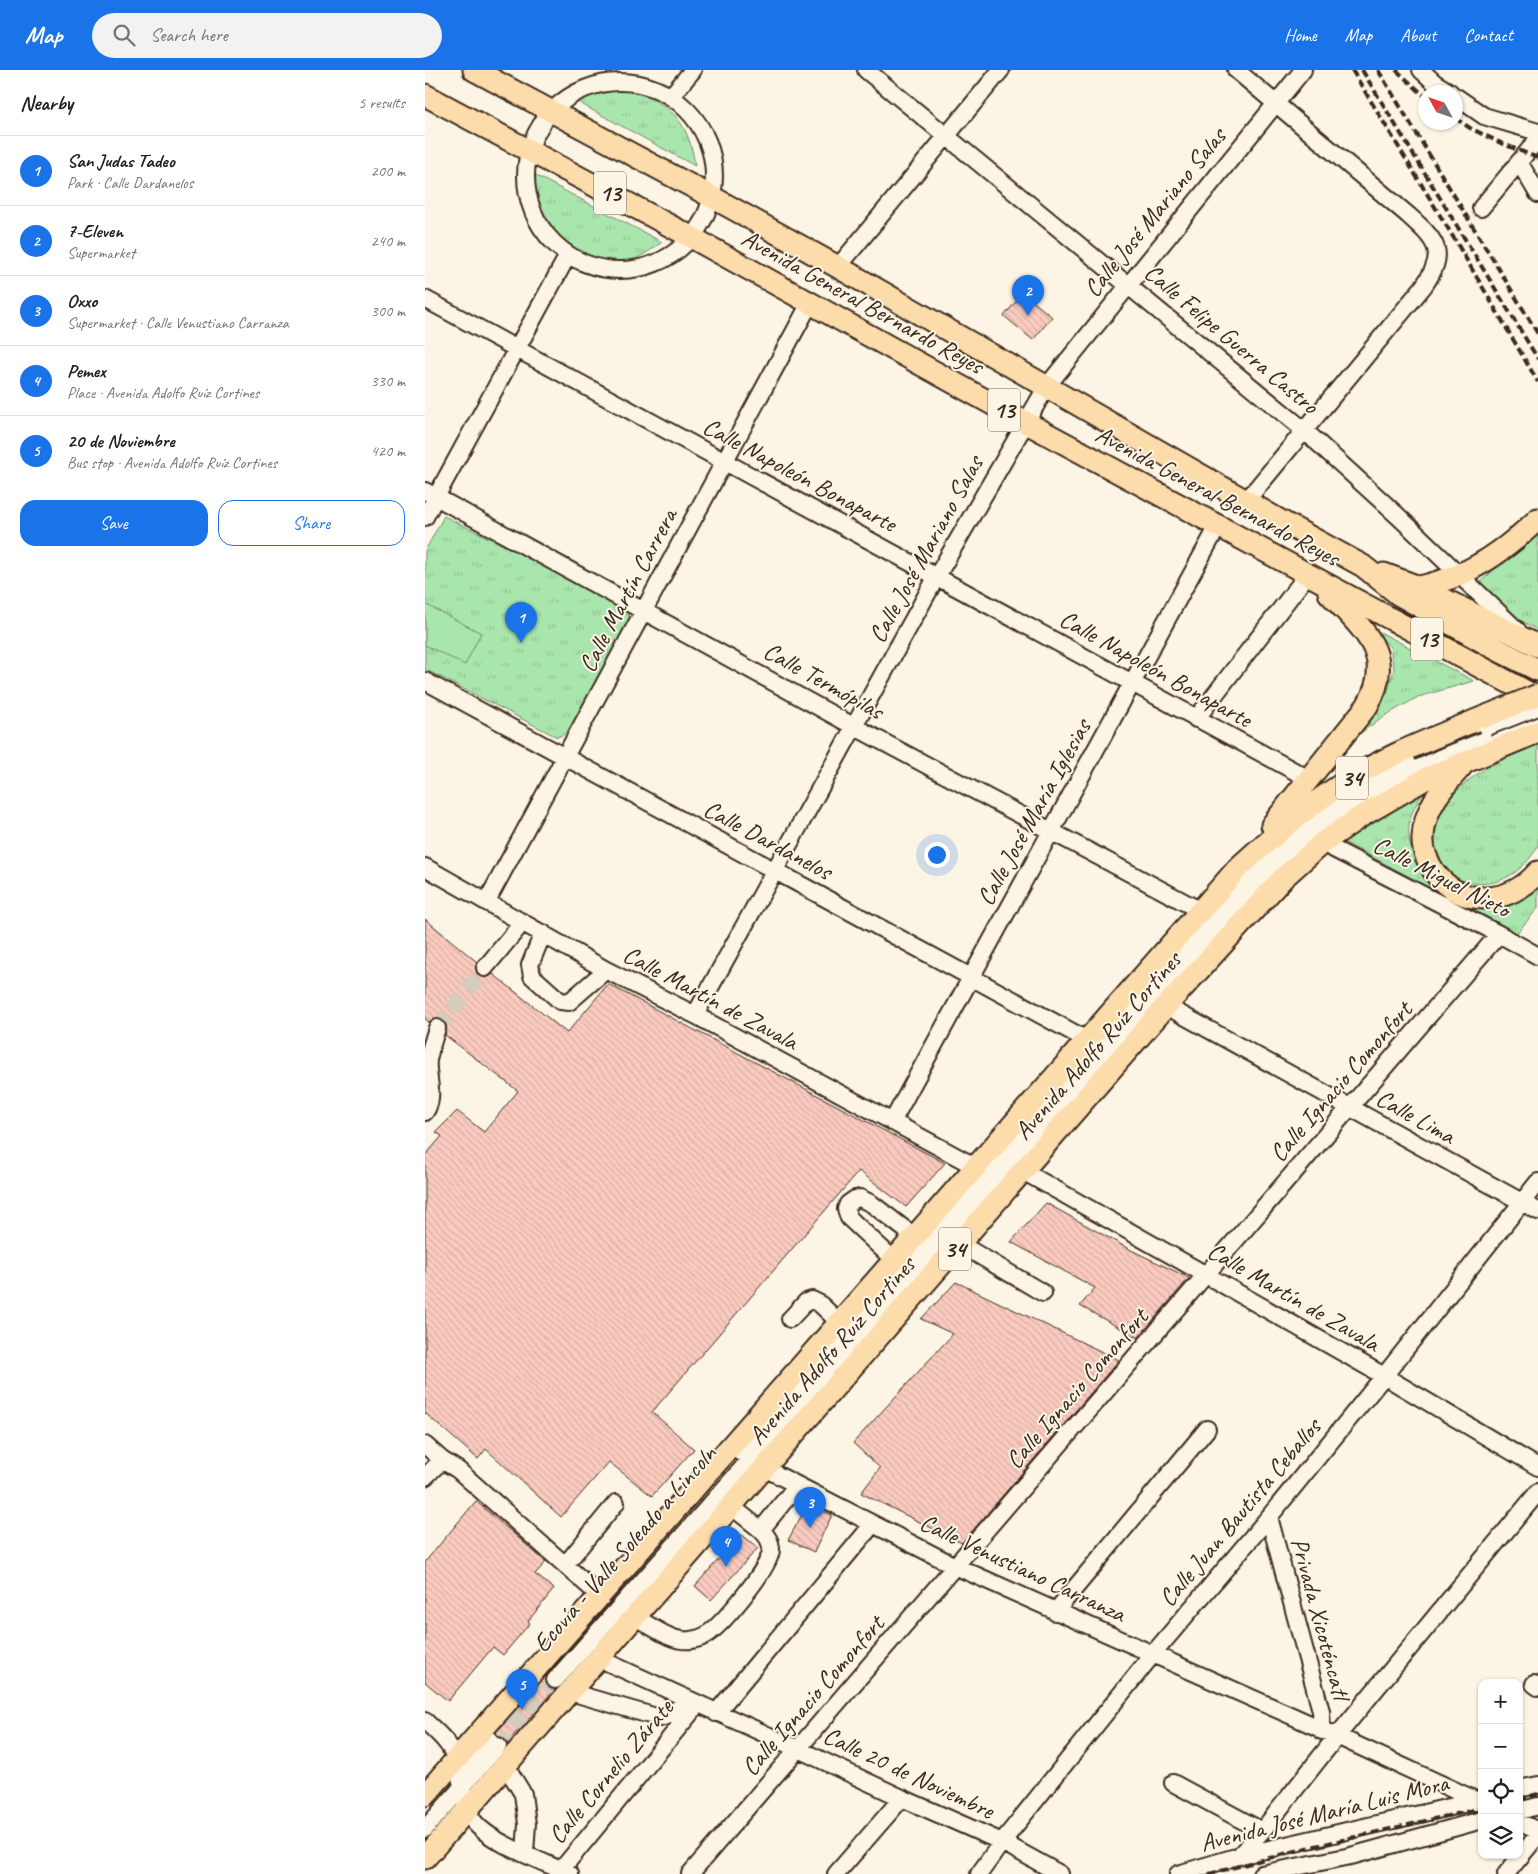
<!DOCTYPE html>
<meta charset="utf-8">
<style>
:root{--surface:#fff;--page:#f2f2f2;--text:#202124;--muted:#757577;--line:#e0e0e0;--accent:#1a73e8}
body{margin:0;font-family:Caveat,sans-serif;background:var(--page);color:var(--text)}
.controls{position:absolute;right:15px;bottom:15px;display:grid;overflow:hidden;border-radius:10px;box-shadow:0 1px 4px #0004}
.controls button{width:45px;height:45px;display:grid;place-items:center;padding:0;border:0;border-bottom:1px solid var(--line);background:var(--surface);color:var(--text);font:25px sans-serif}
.compass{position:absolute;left:993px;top:15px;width:45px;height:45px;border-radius:50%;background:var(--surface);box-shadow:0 1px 4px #0004;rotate:310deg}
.you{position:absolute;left:511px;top:784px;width:18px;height:18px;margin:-12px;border:4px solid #fff;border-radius:50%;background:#1a73e8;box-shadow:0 0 0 8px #1a73e833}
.badge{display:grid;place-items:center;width:32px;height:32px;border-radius:50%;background:var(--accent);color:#fff;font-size:16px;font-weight:700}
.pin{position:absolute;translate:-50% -41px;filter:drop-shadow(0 1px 2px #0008)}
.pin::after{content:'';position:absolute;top:26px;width:18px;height:15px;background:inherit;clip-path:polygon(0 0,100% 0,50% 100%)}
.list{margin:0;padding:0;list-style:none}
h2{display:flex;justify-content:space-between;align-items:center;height:65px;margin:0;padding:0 20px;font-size:21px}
h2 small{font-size:16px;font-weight:400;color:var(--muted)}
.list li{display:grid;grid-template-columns:32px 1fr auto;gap:15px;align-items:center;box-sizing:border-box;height:70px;padding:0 20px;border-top:1px solid var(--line)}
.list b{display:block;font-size:19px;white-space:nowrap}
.list p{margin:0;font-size:16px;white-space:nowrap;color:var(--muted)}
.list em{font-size:16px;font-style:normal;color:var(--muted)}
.actions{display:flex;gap:10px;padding:15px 20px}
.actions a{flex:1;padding:11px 0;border:1px solid var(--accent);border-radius:15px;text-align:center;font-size:18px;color:var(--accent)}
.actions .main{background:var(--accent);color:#fff}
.icon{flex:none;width:28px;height:28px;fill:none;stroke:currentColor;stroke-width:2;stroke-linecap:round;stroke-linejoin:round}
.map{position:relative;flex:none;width:1113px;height:1804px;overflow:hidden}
header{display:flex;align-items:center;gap:30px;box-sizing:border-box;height:70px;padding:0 25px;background:var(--accent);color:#fff}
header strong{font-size:24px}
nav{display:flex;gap:28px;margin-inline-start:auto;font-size:18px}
.search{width:350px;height:45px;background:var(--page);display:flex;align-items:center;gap:12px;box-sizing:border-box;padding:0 18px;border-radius:28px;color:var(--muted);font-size:19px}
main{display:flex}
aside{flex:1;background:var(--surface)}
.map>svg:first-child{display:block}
.grass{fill:url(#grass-tufts);stroke:#728866}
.garden{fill:#a9e6ad;stroke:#728866}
.building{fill:url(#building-back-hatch);stroke:#3b2a1e}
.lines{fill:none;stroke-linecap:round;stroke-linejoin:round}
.minor-tunnel{stroke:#d5ccbd;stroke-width:16;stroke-dasharray:16 8;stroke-linecap:butt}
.minor-casing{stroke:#3b2a1e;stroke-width:20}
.major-casing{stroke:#3b2a1e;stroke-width:25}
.minor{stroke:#fcf5e5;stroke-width:16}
.major{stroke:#fddcac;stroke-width:21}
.rail{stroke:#3b2a1e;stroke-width:4;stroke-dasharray:8 4;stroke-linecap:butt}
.minor-bridge-casing{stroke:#3b2a1e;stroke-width:20;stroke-linecap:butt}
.major-bridge-casing{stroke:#3b2a1e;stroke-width:25;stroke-linecap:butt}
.minor-bridge{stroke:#fcf5e5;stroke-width:16}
.major-bridge{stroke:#fddcac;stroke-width:21}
.labels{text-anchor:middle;stroke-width:4;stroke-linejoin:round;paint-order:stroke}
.shield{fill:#fcf5e5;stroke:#75675a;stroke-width:1}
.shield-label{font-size:24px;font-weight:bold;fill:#3b2a1e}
.street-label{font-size:25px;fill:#3b2a1e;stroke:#fcf5e5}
</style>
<header>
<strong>Map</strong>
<div class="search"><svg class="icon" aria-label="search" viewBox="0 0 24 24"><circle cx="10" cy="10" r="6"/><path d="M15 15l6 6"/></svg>Search here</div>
<nav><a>Home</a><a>Map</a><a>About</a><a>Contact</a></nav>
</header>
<main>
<aside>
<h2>Nearby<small>5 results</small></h2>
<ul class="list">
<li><span class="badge">1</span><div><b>San Judas Tadeo</b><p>Park · Calle Dardanelos</p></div><em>200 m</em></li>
<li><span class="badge">2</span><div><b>7-Eleven</b><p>Supermarket</p></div><em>240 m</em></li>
<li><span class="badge">3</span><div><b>Oxxo</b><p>Supermarket · Calle Venustiano Carranza</p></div><em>300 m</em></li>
<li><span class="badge">4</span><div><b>Pemex</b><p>Place · Avenida Adolfo Ruíz Cortines</p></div><em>330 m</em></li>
<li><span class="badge">5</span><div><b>20 de Noviembre</b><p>Bus stop · Avenida Adolfo Ruíz Cortines</p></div><em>420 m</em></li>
</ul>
<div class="actions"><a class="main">Save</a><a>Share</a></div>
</aside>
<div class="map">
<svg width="1113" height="1804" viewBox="0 0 1113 1804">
<defs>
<pattern id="grass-tufts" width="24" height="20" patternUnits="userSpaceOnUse" patternTransform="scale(1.25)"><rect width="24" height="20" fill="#a9e6ad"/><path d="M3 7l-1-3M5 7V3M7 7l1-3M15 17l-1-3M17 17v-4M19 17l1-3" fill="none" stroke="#92c594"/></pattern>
<pattern id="building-back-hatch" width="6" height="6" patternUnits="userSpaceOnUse" patternTransform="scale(1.25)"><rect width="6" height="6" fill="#facbbe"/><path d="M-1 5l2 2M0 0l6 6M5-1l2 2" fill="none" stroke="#d7aea3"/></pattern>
</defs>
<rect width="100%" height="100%" fill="#fcf5e5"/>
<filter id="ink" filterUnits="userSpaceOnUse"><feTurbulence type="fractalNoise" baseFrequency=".02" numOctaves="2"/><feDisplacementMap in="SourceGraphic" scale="10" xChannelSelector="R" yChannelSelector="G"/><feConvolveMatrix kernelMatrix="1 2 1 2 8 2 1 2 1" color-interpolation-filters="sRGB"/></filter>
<g filter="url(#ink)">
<path class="grass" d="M 176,16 C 229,23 263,38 270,96 L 147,29 L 164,19 Z
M 106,103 L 237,172 C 230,177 222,183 214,187 C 205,191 194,191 184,190 C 132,188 109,150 106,103 Z
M 19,446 L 198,534 L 205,548 L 145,662 L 132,667 L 0,599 L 0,481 Z
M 1113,460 L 1113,560 C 1090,549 1071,531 1053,514 Z
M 949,559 L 1049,611 L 993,627 L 956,648 L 925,671 L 962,624 L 969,599 L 965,577 Z
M 1113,674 L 1113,776 C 1099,801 1073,819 1044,812 C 1039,811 1033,810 1029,807 C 1015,796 1010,781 1005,764 C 1009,756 1012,744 1018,737 C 1042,705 1076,687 1113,674 Z
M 1000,719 C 996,727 990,735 987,743 C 976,771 994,797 1009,820 L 919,772 Z
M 1113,810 L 1113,838 L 1092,863 L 1023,828 Z"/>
<path class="garden" d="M 0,534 L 56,563 L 40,595 L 0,575 Z"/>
<path class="building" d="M 598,223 L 627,247 L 608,270 L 579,246 Z
M 0,849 L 52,892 L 51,901 L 54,906 L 63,907 L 68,904 L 142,963 L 183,914 L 520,1093 L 481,1137 L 434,1101 L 227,1342 L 269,1379 L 227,1426 L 184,1392 L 136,1447 L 61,1379 L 53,1389 L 0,1343 L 0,1086 L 17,1066 L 11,1062 L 32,1041 L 59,1062 L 93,1021 L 20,965 L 22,956 L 19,951 L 10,948 L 4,952 L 0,949 Z
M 621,1133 L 704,1179 L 764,1208 L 713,1268 L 655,1236 L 670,1218 L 586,1172 Z
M 531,1212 L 694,1290 L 537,1473 L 436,1423 L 455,1398 L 428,1373 L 528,1264 L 496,1249 Z
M 51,1431 L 121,1492 L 110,1504 L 129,1519 L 103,1551 L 105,1553 L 78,1585 L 68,1577 L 23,1631 L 0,1612 L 0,1492 Z
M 383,1434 L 407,1445 L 389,1482 L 363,1470 Z
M 316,1464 L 333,1478 L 286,1530 L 270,1516 Z
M 121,1606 L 121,1614 L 124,1618 L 129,1620 L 82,1673 L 71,1663 Z"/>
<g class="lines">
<path class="minor-tunnel" d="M 12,958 L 60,898
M 64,1669 L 93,1635
M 73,1676 L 130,1610"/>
<defs>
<path id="minor" d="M 441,0 L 880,361 L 974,447 L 1093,561
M 811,0 L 983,145 C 1012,171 1023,182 998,217 L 821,431
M 996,0 L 1010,13 L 1025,22
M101 106a94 94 0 1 1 188 0a94 94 0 1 1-188 0Z
M 246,26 L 268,0
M 1030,26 L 1059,46 L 1113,62
M 1094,92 L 1113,124
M 1056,138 L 1113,69
M 413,197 L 576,0
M 0,229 L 884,709
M 0,421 L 430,657 L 776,841
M 0,447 L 143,185
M 0,611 L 662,970
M 771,649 L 882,505
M 897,773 L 1074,864 L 1113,886
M 0,797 L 181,900 L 270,945 L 551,1097
M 62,831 L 385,233
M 118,863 L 105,895 L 107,906 L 135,931 L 144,932 L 181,900
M 60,898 L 98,852
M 741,936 L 1113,1141
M 270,945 L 512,506 L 622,316 L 878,0
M 0,1042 C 11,1027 1,1006 3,990 C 5,979 9,968 12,958
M 467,1052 L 793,456
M 598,1101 L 959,1306 L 1113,1397
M 535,1174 L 618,1223
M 469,1190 L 424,1148 L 421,1139 L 423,1134 L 430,1129 L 435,1128 L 447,1134 L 490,1167
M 365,1249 L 381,1232 L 387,1230 L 395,1234 L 415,1253
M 0,1375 L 17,1390
M 316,1383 L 817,813 C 867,761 918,723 982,691
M 339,1398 L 530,1496 L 912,1666 L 1057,1733
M 0,1407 L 17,1390 L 33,1400 L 175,1526
M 306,1436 L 336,1460 L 372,1415
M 844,1447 L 896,1641 L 897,1661
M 140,1495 L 191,1433
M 630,1542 L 782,1359
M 210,1547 C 227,1556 247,1573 266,1570 C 273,1569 279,1567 284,1563 C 299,1552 345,1498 346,1480 C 346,1471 342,1466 336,1460
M 175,1589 L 373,1679 L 477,1728 L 577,1772 L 635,1804
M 130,1610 L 842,805 C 870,778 898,754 930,733 C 986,696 1050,674 1113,650
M 1109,1614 L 1113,1617
M 145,1622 L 235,1648 L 248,1644 L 261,1628
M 291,1643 L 448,1454
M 0,1651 C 12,1662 26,1674 31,1690 C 38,1709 36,1732 47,1749 C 62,1772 119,1792 145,1804
M 41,1695 L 64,1669
M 81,1696 L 98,1724 L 102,1754 L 100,1783
M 748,1713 L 837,1761
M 1094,1719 L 1113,1715
M 1094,1741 L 1113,1736
M 1094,1752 L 1113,1761
M 0,1759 L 73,1676
M 814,1786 L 837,1761 L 912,1666 L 1113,1422
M 136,1800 L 273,1634
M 265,1804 L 1074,864
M 411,1804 L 477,1728
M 554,1804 L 577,1772 L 728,1584 L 844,1447 L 959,1306 L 1113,1112
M 753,1804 L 814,1786 L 1055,1730
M 836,1804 L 926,1786 L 1057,1750
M 1081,1804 L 1113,1765"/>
<path id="major" d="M 49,0 L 287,127 L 413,197 L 854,450 L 938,496 L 973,524 L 1073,580 L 1113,600
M 0,25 L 266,167 L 600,352 L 1113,628
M 959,504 L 994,517 L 1113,576
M 988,519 C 1003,515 1019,511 1033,505 C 1062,493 1090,471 1113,449
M 1036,697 C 1018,717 999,738 998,767 C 997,779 1003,793 1010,803 C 1037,838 1084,835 1113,802
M 847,755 L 942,636 C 972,585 938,560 904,523
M 0,1725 L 813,798 C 844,770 874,743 908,720 C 954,688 1008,668 1059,647
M 0,1788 L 741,936 L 858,808 L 897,773 L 935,747 L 1002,708 L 1113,662"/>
</defs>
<use href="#minor" class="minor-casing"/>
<use href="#major" class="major-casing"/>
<use href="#minor" class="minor"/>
<use href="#major" class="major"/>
<path class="rail" d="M 927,0 L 1030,170 L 1113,312
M 937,0 L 1113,289
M 953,0 L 1113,264
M 971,0 L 1001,27
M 1030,48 L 1045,58 L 1078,74 L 1113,88
M 1094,1729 L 1113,1724
M 784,1804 L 882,1778 L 1057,1738"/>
<defs>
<path id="minor-bridge" d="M 1062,657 L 1113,637"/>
<path id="major-bridge" d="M 1059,647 L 1113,625"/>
</defs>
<use href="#minor-bridge" class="minor-bridge-casing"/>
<use href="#major-bridge" class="major-bridge-casing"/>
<use href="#minor-bridge" class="minor-bridge"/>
<use href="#major-bridge" class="major-bridge"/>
</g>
</g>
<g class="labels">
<g class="shield">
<rect x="169" y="101.5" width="32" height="43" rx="4"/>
<rect x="563" y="318.5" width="32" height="43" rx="4"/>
<rect x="986" y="547.5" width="32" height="43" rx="4"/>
<rect x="911" y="686.5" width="32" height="43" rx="4"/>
<rect x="514" y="1157.5" width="32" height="43" rx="4"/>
</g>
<g class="shield-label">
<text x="185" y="131">13</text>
<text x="579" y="348">13</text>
<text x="1002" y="577">13</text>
<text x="927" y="716">34</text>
<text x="530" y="1187">34</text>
</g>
<g class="street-label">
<text transform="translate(729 142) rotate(-51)" y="9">Calle José Mariano Salas</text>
<text transform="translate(438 231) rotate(29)" y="9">Avenida General Bernardo Reyes</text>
<text transform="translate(807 268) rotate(40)" y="9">Calle Felipe Guerra Castro</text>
<text transform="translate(375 404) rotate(28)" y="9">Calle Napoleón Bonaparte</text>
<text transform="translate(793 425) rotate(28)" y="9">Avenida General Bernardo Reyes</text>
<text transform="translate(500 479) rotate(-61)" y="9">Calle José Mariano Salas</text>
<text transform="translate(202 520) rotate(-62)" y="9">Calle Martín Carrera</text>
<text transform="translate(731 598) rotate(29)" y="9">Calle Napoleón Bonaparte</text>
<text transform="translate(399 610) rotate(29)" y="9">Calle Termópilas</text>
<text transform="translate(608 742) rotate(-61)" y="9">Calle José María Iglesias</text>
<text transform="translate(343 769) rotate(28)" y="9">Calle Dardanelos</text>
<text transform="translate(1017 806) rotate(27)" y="9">Calle Miguel Nieto</text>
<text transform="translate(286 927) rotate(28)" y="9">Calle Martín de Zavala</text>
<text transform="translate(672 975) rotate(-49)" y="9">Avenida Adolfo Ruíz Cortines</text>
<text transform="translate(915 1011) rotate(-49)" y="9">Calle Ignacio Comonfort</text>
<text transform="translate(991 1046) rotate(29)" y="9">Calle Lima</text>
<text transform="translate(869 1226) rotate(30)" y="9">Calle Martín de Zavala</text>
<text transform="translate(406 1280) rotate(-49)" y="9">Avenida Adolfo Ruíz Cortines</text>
<text transform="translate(651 1318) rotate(-49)" y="9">Calle Ignacio Comonfort</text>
<text transform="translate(814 1442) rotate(-50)" y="9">Calle Juan Bautista Ceballos</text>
<text transform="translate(199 1478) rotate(-49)" y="9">Ecovía - Valle Soleado a Lincoln</text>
<text transform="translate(598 1497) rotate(25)" y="9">Calle Venustiano Carranza</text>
<text transform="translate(896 1548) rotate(75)" y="9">Privada Xicoténcatl</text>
<text transform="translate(387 1625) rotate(-49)" y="9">Calle Ignacio Comonfort</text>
<text transform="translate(185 1701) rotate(-50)" y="9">Calle Cornelio Zárate</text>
<text transform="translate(484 1702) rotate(25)" y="9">Calle 20 de Noviembre</text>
<text transform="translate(899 1742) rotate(-14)" y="9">Avenida José María Luis Mora</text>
</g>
</g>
</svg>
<div class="controls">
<button>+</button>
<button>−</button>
<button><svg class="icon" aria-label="locate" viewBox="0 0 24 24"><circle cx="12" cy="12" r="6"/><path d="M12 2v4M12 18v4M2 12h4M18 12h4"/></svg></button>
<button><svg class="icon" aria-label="layers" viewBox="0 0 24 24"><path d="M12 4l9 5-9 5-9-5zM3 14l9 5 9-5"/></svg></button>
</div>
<svg class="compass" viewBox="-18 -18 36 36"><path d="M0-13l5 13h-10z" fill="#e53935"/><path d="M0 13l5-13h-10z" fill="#757577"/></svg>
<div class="you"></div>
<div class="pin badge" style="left:96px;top:573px">1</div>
<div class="pin badge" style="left:603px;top:246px">2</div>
<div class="pin badge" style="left:385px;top:1458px">3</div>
<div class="pin badge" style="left:301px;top:1497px">4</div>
<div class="pin badge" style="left:97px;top:1640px">5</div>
</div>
</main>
